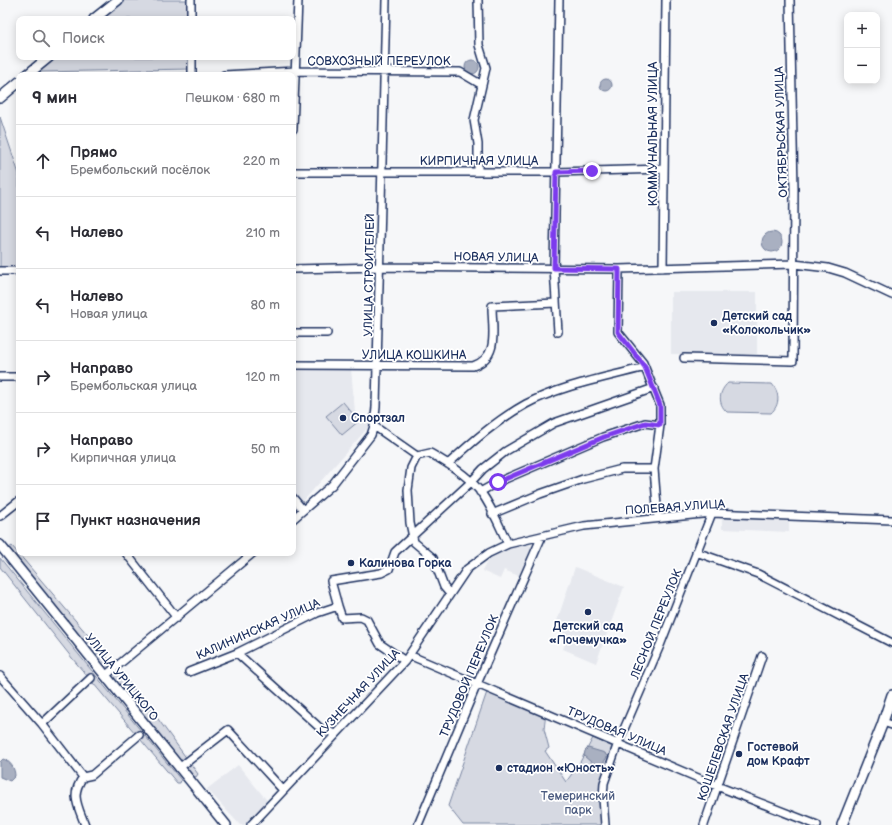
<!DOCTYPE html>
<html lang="ru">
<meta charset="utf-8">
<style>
:root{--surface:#fff;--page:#f2f2f3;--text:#2b2b33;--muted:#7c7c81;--line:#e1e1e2}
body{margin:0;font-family:"Balsamiq Sans",sans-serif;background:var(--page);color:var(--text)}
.controls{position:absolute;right:12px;top:12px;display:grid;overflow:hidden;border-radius:8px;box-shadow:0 2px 10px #0003}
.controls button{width:36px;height:36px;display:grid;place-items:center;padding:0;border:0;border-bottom:1px solid var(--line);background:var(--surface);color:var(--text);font:20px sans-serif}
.stop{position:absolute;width:12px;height:12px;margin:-9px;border:3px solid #7c3aed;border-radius:50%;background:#fff}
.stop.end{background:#7c3aed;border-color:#fff;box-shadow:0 1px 4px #0008}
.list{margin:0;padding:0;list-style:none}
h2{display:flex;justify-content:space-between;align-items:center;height:52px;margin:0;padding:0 16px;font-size:17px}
h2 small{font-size:13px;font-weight:400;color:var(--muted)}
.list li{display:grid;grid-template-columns:26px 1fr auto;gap:12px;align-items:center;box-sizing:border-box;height:72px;padding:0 16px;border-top:1px solid var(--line)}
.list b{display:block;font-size:15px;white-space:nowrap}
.list p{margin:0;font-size:13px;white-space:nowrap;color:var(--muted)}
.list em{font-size:13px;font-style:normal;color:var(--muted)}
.icon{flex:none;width:22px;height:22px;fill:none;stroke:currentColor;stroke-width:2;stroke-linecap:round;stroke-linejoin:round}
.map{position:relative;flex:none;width:892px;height:825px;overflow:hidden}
.search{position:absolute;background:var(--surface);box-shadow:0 2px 10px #0003;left:16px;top:16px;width:280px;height:44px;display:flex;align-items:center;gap:10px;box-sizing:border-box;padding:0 14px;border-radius:8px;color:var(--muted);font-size:15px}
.panel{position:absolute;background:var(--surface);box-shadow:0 2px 10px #0003;left:16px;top:72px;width:280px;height:484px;border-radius:8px}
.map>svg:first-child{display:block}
.built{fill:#e6e8ee}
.green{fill:#d6d9e2;stroke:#7884a0}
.water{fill:#a9b0c1;stroke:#707c99}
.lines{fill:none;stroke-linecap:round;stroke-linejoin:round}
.minor-casing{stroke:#1b2f5e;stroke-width:10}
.major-casing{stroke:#1b2f5e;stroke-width:12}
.minor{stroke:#fff;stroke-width:7}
.major{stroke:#fff;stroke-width:9}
.route{stroke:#7c3aed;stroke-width:5}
.poi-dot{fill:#1b2f5e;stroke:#fff;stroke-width:1.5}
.labels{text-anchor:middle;stroke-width:3.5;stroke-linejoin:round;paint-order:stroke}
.street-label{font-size:12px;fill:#1b2f5e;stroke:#fff}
.poi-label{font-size:12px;font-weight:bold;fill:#1b2f5e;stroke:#fff;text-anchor:start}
.park-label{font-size:12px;fill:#4a5a7f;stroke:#fff}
</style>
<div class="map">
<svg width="892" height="825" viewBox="0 0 892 825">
<rect width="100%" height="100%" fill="#f6f7f9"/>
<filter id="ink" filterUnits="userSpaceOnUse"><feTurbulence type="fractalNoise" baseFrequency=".025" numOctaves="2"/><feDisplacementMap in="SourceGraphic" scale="8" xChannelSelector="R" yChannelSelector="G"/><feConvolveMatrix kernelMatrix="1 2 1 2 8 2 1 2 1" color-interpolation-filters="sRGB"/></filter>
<g filter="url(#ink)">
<path class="built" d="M 671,292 L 757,292 L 757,354 L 671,354 Z
M 293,368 L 351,369 L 355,412 L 372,423 L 299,506 L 293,511 Z
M 722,513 L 789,516 L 789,532 L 722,529 Z
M 527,544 L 532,546 L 519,576 L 504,570 L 500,579 L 482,571 L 490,556 L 510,546 Z
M 575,567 L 624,587 L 596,663 L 563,649 L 568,636 L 554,630 Z
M 238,765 L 269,803 L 248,825 L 240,825 L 207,789 Z"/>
<path class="green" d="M 122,0 L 189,0 L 190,19 L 97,19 Z
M 52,57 L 190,57 L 190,69 L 40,72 L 40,67 Z
M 186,73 L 186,75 L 47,75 Z
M 0,117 L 19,174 L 19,270 L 0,271 Z
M 728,383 L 772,384 C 780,393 780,405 771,413 L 727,412 C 717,403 719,391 728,383 Z
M 343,402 L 359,421 L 342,435 L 326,416 Z
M 12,546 L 150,708 L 198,774 L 196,777 L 193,776 L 105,667 L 10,554 L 9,548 Z
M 0,558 L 181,780 L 180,783 L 177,783 L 72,658 L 0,567 Z
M 488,689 L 546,713 L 544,729 L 549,748 L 545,751 L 566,782 L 579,764 L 593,738 L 613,747 L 602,777 L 601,788 L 603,825 L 463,825 L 448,806 Z"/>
<path class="water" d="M465 67a7 7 0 1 1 14 0a7 7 0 1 1-14 0Z
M600 85a6 6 0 1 1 12 0a6 6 0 1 1-12 0Z
M762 242a10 10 0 1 1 20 0a10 10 0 1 1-20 0Z
M 588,748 L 605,753 L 607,757 L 602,765 L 592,763 L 584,756 L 585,751 Z
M 3,759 C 10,761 15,768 15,776 L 10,781 L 0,777 L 0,762 Z"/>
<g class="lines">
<defs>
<path id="minor" d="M 191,0 L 191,19
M 478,0 L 479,45 L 486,68 L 474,120 L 478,144 L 478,172
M 192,57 L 192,75
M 224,75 L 296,71 L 460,72 L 482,85
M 293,129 L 298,0
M 293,172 L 556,172 L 664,169
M 663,268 L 666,0
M 293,269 L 380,267 L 619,269 L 794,264 L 828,268 L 845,273 L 892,295
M 619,269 L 618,332 L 643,363 L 660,405 L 660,425 L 654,469 L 658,518
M 0,271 L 19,271
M 558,332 L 554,268 L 559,0
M 293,333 L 327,333
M 684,358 L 793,361 L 794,189 L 790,0
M 293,365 L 473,366 C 500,357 492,330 492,306 L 556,303
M 0,377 L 19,377
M 374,426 L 417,456 L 430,453 C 447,463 466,474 479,490 C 490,502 500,528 508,544
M 417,456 L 411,468 L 408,490 L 410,523 L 414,542 L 433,558 L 444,587 L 450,594
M 448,464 C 472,442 497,420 526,404 C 562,385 606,378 645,367
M 480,492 L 498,482 L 603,437 L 645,423 L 660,425
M 293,498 L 303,510
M 492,514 L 540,494 L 583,479 L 622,469 L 654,469
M 0,516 L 19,501
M 293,519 L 332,485 L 371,435 L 374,426 L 376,407 L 386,0
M 696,552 L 758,574 L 892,643
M 126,553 L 177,618
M 338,606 L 331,581 L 381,573 L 389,569 L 395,552 L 471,482 L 483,469 L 506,451 L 554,423 L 654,388
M 237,653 L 320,728 L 335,734
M 409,655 L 717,786 L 817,825
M 189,672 L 237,653 L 317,613 L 338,606 L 342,618 L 361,617 L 367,620 L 380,644 L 405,661
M 0,676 L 42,724 L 83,777 C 70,795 78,806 85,825
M 105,676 L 253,553
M 883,722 L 892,725
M 42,724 L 91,678
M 179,768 L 228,730 L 282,789
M 83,777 L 92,775 L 139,735
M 251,825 L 405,661 L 467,569 L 489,553 L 508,544 L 584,526 L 712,513 L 892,520
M 418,825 L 477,684 L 542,536
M 605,825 L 603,798 L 604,783 L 618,743 L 661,643 L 712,513
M 704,825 L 762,656"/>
<path id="major" d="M 94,19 L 118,0
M 27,75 L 49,57
M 0,98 L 19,82
M 0,545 L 226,825
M 842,825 L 882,725 L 892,695"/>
</defs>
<use href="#minor" class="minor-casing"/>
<use href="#major" class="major-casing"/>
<use href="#minor" class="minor"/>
<use href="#major" class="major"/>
</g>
</g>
<g class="lines" filter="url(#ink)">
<path class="route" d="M 498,482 L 604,437 L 645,423 L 660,425 L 660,405 L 645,367 L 618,332 L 619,269 L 554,268 L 556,172 L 592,171"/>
</g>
<g class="poi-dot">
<circle cx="714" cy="323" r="4"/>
<circle cx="343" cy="418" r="4"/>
<circle cx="351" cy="563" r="4"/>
<circle cx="588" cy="612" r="4"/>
<circle cx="739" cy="754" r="4"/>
<circle cx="499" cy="768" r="4"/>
</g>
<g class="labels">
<g class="street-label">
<text x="379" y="65">СОВХОЗНЫЙ ПЕРЕУЛОК</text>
<text transform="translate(781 132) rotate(-92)" y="4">ОКТЯБРЬСКАЯ УЛИЦА</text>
<text transform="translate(653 134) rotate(-90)" y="4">КОММУНАЛЬНАЯ УЛИЦА</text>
<text x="479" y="165">КИРПИЧНАЯ УЛИЦА</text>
<text transform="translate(496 257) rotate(1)" y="4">НОВАЯ УЛИЦА</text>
<text transform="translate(369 275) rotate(-89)" y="4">УЛИЦА СТРОИТЕЛЕЙ</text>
<text x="414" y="359">УЛИЦА КОШКИНА</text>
<text transform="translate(675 507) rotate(-4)" y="4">ПОЛЕВАЯ УЛИЦА</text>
<text transform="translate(656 624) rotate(-68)" y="4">ЛЕСНОЙ ПЕРЕУЛОК</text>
<text transform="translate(258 629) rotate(-24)" y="4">КАЛИНИНСКАЯ УЛИЦА</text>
<text transform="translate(469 676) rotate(-67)" y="4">ТРУДОВОЙ ПЕРЕУЛОК</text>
<text transform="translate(122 677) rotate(51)" y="4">УЛИЦА УРИЦКОГО</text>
<text transform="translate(358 693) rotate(-47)" y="4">КУЗНЕЧНАЯ УЛИЦА</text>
<text transform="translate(617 731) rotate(23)" y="4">ТРУДОВАЯ УЛИЦА</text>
<text transform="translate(723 737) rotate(-71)" y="4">КОШЕЛЕВСКАЯ УЛИЦА</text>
</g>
<g class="poi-label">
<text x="722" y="320">Детский сад<tspan x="722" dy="14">«Колокольчик»</tspan></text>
<text x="351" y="422">Спортзал</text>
<text x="359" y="567">Калинова Горка</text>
<text x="588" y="630" text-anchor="middle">Детский сад<tspan x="588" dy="14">«Почемучка»</tspan></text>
<text x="747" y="751">Гостевой<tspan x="747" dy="14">дом Крафт</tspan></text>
<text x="507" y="772">стадион «Юность»</text>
</g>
<g class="park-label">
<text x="578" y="800">Темеринский<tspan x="578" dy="14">парк</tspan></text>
</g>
</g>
</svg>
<div class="controls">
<button>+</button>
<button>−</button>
</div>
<div class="stop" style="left:498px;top:482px"></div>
<div class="stop end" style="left:592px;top:171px"></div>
<div class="search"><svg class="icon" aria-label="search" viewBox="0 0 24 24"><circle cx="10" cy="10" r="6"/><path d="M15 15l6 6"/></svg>Поиск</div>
<section class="panel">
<h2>9 мин<small>Пешком · 680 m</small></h2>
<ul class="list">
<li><svg class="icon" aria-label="ahead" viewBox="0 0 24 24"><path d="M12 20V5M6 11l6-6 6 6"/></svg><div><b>Прямо</b><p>Брембольский посёлок</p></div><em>220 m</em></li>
<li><svg class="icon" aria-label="left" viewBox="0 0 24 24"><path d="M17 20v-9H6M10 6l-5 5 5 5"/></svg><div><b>Налево</b></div><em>210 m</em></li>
<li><svg class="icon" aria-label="left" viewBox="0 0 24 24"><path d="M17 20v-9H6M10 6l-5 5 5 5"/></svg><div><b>Налево</b><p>Новая улица</p></div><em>80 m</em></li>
<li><svg class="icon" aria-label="right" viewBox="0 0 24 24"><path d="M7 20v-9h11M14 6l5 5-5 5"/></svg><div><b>Направо</b><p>Брембольская улица</p></div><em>120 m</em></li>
<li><svg class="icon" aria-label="right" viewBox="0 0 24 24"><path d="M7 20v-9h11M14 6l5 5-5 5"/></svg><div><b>Направо</b><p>Кирпичная улица</p></div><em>50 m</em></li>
<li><svg class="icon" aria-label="arrive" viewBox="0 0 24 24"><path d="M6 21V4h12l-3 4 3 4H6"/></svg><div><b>Пункт назначения</b></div></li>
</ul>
</section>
</div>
